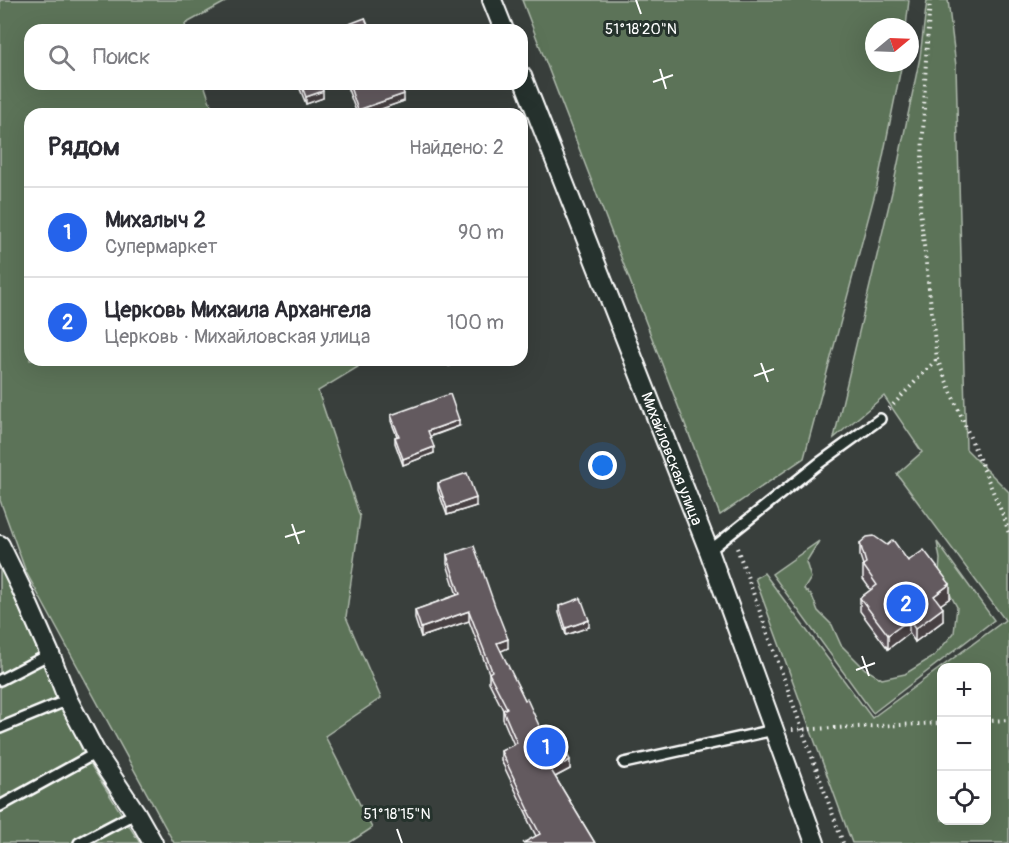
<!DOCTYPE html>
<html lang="ru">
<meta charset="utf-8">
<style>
:root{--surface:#fff;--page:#f2f2f3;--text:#2b2b33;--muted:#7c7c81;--line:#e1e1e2;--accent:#2563eb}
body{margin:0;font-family:Pangolin,sans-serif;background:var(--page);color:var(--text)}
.controls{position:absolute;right:18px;bottom:18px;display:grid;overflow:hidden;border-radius:12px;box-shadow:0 6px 24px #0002}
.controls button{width:54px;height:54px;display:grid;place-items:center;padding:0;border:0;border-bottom:2px solid var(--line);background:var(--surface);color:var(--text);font:30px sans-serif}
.compass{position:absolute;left:865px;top:18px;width:54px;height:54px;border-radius:50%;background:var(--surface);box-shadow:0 6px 24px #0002;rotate:71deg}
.you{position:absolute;left:603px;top:466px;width:21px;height:21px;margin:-15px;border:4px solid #fff;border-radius:50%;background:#1a73e8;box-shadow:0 0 0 9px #1a73e833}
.badge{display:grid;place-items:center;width:39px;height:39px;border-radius:50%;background:var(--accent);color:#fff;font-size:20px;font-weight:700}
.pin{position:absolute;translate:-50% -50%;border:3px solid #fff;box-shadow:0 2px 6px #0006}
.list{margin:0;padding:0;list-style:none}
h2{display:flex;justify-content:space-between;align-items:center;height:78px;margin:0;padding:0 24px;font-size:26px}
h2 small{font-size:20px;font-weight:400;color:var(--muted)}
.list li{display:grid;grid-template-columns:39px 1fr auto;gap:18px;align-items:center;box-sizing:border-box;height:90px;padding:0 24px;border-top:2px solid var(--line)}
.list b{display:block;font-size:22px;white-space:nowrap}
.list p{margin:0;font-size:20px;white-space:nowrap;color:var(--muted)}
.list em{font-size:20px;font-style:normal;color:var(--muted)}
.icon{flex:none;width:33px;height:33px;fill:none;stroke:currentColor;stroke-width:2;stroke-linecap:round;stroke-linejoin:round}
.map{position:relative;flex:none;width:1009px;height:843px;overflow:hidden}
.search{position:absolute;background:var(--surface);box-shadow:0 6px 24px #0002;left:24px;top:24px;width:504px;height:66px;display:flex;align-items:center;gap:15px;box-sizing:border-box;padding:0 21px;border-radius:18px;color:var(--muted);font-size:22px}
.panel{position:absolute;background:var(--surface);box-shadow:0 6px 24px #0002;left:24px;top:108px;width:504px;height:258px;border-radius:18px}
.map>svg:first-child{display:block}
.green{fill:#5c7358;stroke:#aeb9ac;stroke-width:1.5;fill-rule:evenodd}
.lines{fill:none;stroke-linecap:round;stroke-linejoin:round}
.service-casing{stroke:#fff;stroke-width:14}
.minor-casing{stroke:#fff;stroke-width:22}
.path{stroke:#fff;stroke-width:4;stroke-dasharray:1.5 4.5;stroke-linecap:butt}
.service{stroke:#26332d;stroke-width:9}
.minor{stroke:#26332d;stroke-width:18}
.wall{fill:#564d52;stroke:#fff;stroke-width:1.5}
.shaded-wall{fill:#463f42;stroke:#fff;stroke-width:1.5}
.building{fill:#645a5f;stroke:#fff;stroke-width:1.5}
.ticks{fill:none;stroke:#fff;stroke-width:2}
.labels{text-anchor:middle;stroke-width:6;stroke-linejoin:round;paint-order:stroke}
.street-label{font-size:16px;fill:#fff;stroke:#26332d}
.ticks-label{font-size:15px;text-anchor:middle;fill:#fff;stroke:#26332d;stroke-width:6;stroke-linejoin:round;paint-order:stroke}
</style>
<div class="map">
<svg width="1009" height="843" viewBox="0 0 1009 843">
<rect width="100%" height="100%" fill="#393f3c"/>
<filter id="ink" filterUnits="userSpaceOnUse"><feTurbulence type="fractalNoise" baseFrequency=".0167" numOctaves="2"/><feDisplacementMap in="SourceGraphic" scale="12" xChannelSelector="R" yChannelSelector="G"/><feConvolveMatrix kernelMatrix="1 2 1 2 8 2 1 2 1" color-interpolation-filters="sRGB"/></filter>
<g filter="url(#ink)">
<path class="green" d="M 0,0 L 229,0 L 185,24 L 186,30 L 30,30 L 30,84 L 204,84 L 214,114 L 30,114 L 30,360 L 355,360 L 358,367 L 318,391 L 360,517 L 346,617 L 381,698 L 325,736 L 372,828 L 349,843 L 174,843 L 26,572 L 0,500 Z
M 522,0 L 909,0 L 906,27 L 874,27 L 874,63 L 902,63 L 877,186 L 804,458 L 720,515 Z
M 927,0 L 948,0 L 956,66 L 966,449 L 1009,492 L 1009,843 L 852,843 L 755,578 L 764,573 L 872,718 L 1005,620 L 897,474 L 922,452 L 884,396 L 834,438 L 892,192 L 920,57 ZM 942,668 L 986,668 L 986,820 L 942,820 Z
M 819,541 L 806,562 L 811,578 L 804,589 L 812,596 L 818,611 L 832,625 L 841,645 L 865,669 L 882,679 L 905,674 L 934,656 L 954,633 L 957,607 L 939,574 L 940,559 L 937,542 L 994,620 L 873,713 L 772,574 Z
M 0,555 L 13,594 L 59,700 L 85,756 L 140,843 L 0,843 Z"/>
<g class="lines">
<defs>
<path id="service" d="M 709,551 L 818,464 L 880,419
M 0,680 L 50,654
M 0,728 L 68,700
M 624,763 L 774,730
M 0,806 L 96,753
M 79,843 L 136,813"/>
<g id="minor">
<path d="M 492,0 L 504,30"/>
<path id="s1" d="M 522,76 L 709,551 L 815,843"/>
<path d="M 0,545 L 21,588 L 50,654 L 68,700 L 96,753 L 136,813 L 153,843"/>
</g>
</defs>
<use href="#service" class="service-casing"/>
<use href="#minor" class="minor-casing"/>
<path class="path" d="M 930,0 L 926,58 L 920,210 L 937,359 L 1005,520 L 1009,534
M 889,409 L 937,359
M 737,548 L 843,843
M 986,721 L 1009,720
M 792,730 L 942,723"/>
<use href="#service" class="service"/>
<use href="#minor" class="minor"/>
</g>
<path class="wall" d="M 298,84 L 321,84 L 323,98 L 306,104 Z
M 346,84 L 401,84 L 404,101 L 367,114 L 357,114 Z
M 391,415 L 459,426 L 430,437 L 434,453 L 403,465 L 395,443 L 395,437 L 397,436 L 391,421 Z
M 438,483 L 476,506 L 447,515 L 438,490 Z
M 860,543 L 908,561 L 950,598 L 941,604 L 943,621 L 915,642 L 909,633 L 888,649 L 860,611 L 860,598 L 871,590 L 863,579 L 863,565 L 860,556 Z
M 447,555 L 508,648 L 500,651 L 525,700 L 542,732 L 570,769 L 555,777 L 595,843 L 536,836 L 528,820 L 528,817 L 501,760 L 501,751 L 514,745 L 503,719 L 503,710 L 489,682 L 489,673 L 469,621 L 421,637 L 415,619 L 415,610 L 457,595 L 447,564 Z
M 559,606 L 589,627 L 566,635 L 559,613 Z"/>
<path class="shaded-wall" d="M 323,91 L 323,98 L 306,104 L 306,97 Z
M 404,94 L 404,101 L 367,114 L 358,114 L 358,110 Z
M 449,360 L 471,360 L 449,366 Z
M 459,420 L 459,426 L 428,437 L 428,431 Z
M 434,447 L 434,453 L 403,465 L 403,459 Z
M 476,498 L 476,506 L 447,515 L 447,508 Z
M 950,584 L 950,598 L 934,609 L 934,596 Z
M 943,608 L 943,621 L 915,642 L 915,629 Z
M 469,611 L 469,621 L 421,637 L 421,628 Z
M 589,620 L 589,627 L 566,635 L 566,628 Z
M 909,620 L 909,633 L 888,649 L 888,635 Z
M 508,639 L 508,648 L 497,653 L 497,643 Z
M 570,760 L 570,769 L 551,779 L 551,770 Z"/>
<path class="building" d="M 365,18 L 370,30 L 337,30 L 336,29 Z
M 301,84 L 321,84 L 323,91 L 306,97 Z
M 349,84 L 401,84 L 404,94 L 358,110 Z
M 450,394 L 459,420 L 428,431 L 434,447 L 403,459 L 395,437 L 399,436 L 391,415 Z
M 467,473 L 476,498 L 447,508 L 438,483 Z
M 874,536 L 887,545 L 893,540 L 908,561 L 924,550 L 950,584 L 934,596 L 943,608 L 915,629 L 909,620 L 888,635 L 860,598 L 877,585 L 863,565 L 866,563 L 860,543 L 867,537 Z
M 474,546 L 495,606 L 508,639 L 497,643 L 525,700 L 527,699 L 542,732 L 553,727 L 570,760 L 551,770 L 595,843 L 523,843 L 540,834 L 528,811 L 529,810 L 501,751 L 517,743 L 503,710 L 507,708 L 489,673 L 492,671 L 469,611 L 421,628 L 415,610 L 460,594 L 447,555 Z
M 581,598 L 589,620 L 566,628 L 559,606 Z"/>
</g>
<path class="ticks" d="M 636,0 L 641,14M 660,69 L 666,89M 653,82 L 673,75M 761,363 L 768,382M 754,376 L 774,369M 292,524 L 299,544M 285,537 L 305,531M 862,656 L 869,676M 856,670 L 875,663M 397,829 L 402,843"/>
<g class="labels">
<g class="street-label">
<text dy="6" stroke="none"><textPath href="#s1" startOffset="411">Михайловская улица</textPath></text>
</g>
</g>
<g class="ticks-label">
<text x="641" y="34">51°18'20"N</text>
<text x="397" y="819">51°18'15"N</text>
</g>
</svg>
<div class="controls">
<button>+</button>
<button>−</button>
<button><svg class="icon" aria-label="locate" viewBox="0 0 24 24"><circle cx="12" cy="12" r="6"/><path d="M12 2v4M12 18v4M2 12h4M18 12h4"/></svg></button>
</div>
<svg class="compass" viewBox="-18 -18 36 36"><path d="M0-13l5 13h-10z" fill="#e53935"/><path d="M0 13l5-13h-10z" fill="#7c7c81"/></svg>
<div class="you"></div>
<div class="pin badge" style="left:546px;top:747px">1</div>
<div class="pin badge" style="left:906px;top:604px">2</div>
<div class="search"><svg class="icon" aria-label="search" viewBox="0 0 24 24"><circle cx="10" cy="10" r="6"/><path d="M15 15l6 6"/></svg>Поиск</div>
<section class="panel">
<h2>Рядом<small>Найдено: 2</small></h2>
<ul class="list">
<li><span class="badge">1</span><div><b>Михалыч 2</b><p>Супермаркет</p></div><em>90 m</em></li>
<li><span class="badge">2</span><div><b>Церковь Михаила Архангела</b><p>Церковь · Михайловская улица</p></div><em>100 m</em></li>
</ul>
</section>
</div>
